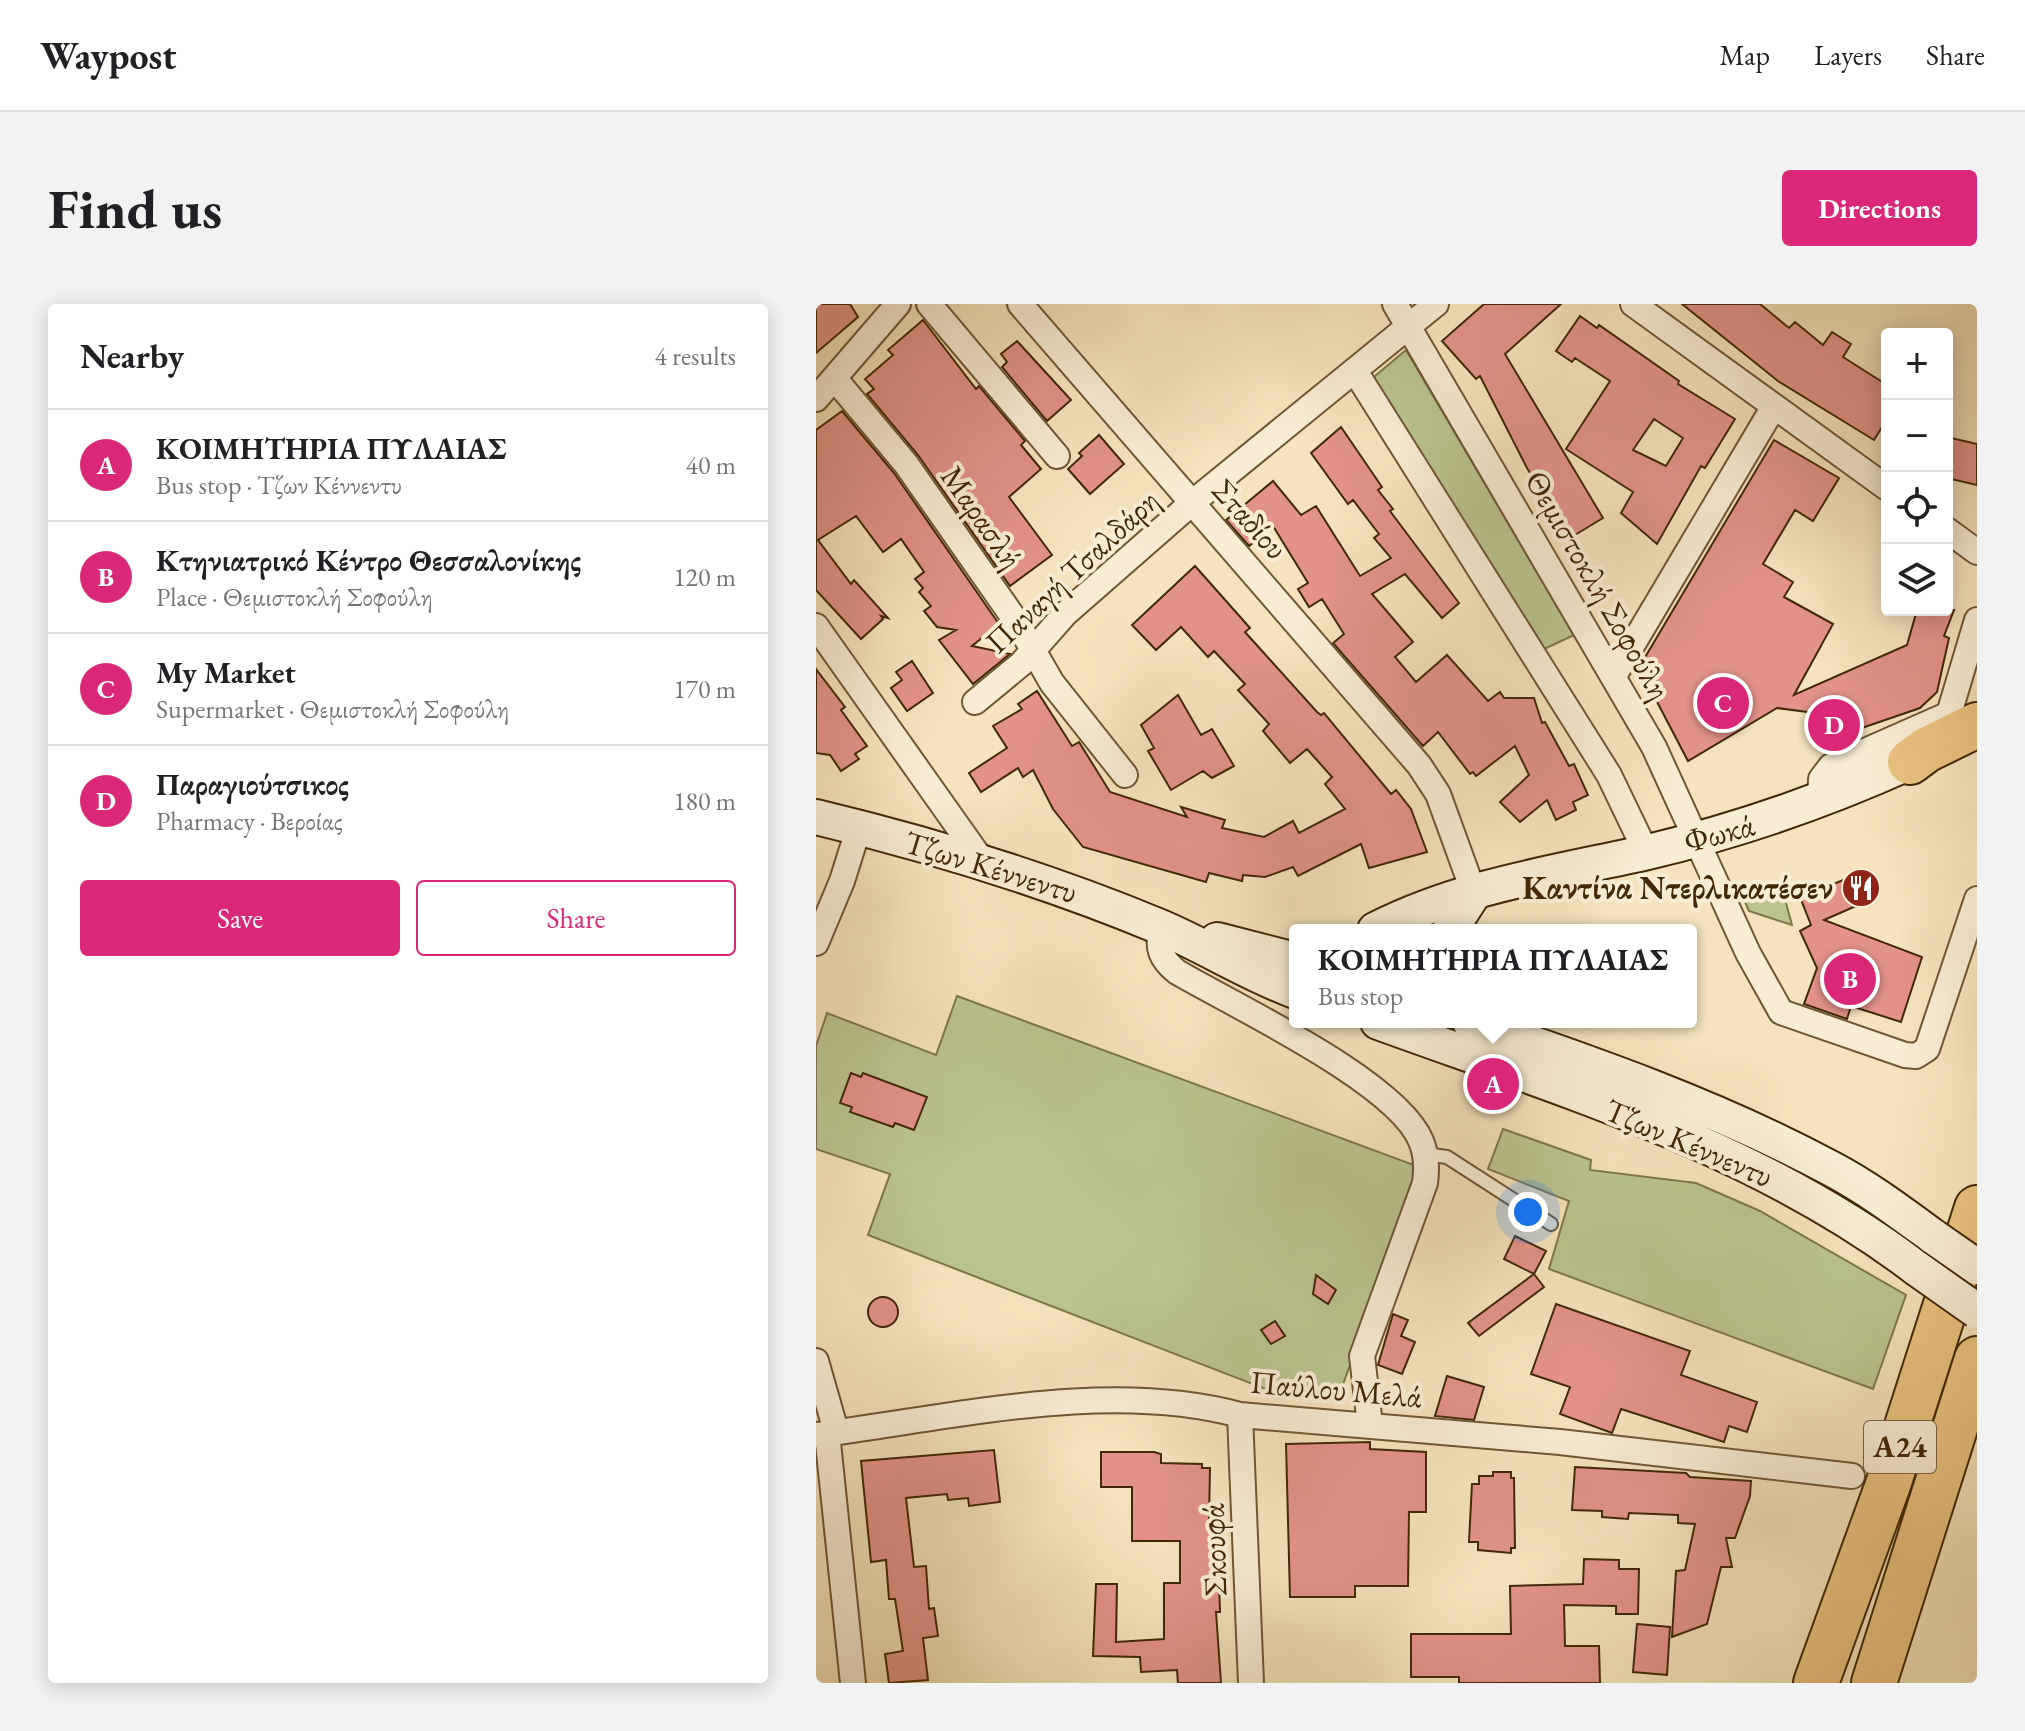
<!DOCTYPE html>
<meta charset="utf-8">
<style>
:root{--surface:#fff;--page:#f2f2f2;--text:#202124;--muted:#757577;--line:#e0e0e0;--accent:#db2777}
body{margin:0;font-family:"EB Garamond",serif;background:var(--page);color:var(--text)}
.controls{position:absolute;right:24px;top:24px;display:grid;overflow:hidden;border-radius:8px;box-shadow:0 4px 20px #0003}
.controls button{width:72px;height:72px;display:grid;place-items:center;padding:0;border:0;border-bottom:2px solid var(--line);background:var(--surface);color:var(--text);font:40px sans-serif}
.you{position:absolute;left:712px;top:908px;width:28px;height:28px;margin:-20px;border:6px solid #fff;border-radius:50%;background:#1a73e8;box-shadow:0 0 0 12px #1a73e833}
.badge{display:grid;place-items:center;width:52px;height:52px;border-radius:50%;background:var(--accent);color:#fff;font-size:26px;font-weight:700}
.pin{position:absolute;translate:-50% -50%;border:4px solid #fff;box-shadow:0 2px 8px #0006}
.popup{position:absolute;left:473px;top:620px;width:408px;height:104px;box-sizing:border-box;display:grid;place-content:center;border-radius:8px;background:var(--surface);filter:drop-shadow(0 2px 6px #0005);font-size:26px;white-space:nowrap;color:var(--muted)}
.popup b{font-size:30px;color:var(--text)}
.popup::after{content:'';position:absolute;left:50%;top:100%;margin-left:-16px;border:16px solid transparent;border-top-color:var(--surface)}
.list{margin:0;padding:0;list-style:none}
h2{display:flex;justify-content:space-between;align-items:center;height:104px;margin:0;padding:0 32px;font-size:34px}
h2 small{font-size:26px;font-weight:400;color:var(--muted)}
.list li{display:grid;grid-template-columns:52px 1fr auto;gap:24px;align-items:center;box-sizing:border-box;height:112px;padding:0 32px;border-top:2px solid var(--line)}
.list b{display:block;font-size:30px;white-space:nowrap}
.list p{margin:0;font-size:26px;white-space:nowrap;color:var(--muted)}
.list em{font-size:26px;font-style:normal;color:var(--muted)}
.actions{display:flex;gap:16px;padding:24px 32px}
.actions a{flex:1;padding:18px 0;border:2px solid var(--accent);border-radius:8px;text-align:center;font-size:28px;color:var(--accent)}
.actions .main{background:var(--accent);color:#fff}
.icon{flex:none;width:44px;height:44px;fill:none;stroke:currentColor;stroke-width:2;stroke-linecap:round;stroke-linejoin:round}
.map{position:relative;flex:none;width:1161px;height:1379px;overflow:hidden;border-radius:8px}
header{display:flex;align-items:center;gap:48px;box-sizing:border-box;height:112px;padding:0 40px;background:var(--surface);border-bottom:2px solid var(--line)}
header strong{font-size:38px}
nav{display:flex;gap:44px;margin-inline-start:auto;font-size:28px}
.intro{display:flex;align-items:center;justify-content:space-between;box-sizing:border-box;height:192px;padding:0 48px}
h1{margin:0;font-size:56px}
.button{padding:20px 36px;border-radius:8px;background:var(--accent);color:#fff;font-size:28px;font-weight:700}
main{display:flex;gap:48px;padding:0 48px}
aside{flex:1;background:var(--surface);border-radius:8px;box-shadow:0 4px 20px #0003}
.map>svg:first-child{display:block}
.green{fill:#bbc491;stroke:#7e764c;stroke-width:2}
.building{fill:#e39289;stroke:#422807;stroke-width:2;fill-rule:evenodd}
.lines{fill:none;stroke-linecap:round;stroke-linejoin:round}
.lane-casing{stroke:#6f5734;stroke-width:16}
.street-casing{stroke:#6f5734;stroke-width:28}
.secondary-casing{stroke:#422807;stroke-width:38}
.highway-casing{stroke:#422807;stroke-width:48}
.lane{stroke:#f8edd4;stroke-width:12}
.street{stroke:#f8edd4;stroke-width:24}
.secondary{stroke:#f8edd4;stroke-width:34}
.highway{stroke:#eac27e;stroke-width:44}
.secondary-bridge-casing{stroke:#422807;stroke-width:38;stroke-linecap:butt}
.secondary-bridge{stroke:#f8edd4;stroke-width:34}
.labels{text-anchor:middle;stroke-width:8;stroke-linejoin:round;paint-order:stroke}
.shield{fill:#f8edd4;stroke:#796344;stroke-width:2}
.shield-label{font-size:30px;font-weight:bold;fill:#422807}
.street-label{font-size:32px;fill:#422807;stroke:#f8edd4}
.poi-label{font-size:32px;font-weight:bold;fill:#422807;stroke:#f8edd4;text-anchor:end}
</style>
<header>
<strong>Waypost</strong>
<nav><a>Map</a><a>Layers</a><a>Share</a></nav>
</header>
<div class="intro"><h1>Find us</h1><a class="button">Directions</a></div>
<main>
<aside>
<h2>Nearby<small>4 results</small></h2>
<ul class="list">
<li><span class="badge">A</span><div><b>ΚΟΙΜΗΤΗΡΙΑ ΠΥΛΑΙΑΣ</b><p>Bus stop · Τζων Κέννεντυ</p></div><em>40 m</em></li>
<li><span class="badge">B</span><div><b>Κτηνιατρικό Κέντρο Θεσσαλονίκης</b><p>Place · Θεμιστοκλή Σοφούλη</p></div><em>120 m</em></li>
<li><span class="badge">C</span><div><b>My Market</b><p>Supermarket · Θεμιστοκλή Σοφούλη</p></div><em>170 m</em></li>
<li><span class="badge">D</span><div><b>Παραγιούτσικος</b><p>Pharmacy · Βεροίας</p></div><em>180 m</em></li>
</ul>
<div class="actions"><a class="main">Save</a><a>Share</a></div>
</aside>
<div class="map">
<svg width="1161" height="1379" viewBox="0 0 1161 1379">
<rect width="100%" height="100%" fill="#f5e3bd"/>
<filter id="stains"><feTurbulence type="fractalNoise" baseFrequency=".0025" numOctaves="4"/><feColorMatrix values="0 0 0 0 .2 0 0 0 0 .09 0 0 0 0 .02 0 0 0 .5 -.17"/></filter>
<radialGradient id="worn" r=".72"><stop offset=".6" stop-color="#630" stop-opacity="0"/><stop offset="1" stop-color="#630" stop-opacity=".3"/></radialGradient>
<path class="green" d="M 590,46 L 758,331 L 722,348 L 552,78 Z
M 966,584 L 976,621 L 933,607 L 928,596 Z
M 141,692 L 606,864 L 526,1083 L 460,1089 L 52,931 L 74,870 L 0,845 L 0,742 L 11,709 L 120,751 Z
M 687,825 L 775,856 L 774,866 L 880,879 L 944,907 L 1090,991 L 1057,1085 L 733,965 L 753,897 L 672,865 Z"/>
<path class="building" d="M 0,0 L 34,0 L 42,13 L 0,49 Z
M 668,0 L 745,0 L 689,50 L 787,214 L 754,234 L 711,164 L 664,72 L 660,75 L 626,37 Z
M 866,0 L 944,0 L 973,24 L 979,18 L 1007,41 L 1016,28 L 1035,40 L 1027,53 L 1071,81 L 1071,115 L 1058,136 L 962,77 Z
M 764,12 L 781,24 L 783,21 L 863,77 L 862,80 L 919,115 L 889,164 L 885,162 L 841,240 L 805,209 L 817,188 L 750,145 L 794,77 L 759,54 L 756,58 L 740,47 ZM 838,115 L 867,134 L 850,162 L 817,146 Z
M 107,16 L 160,85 L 163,82 L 209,137 L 205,141 L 225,165 L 193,193 L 236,251 L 194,282 L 102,151 L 51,90 L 58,85 L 49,75 L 77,51 L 72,46 Z
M 201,37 L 255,96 L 231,117 L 186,63 L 191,58 L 185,50 Z
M 26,107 L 78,169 L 183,320 L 156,342 L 194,350 L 157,380 L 123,336 L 140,326 L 121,323 L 108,307 L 115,302 L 103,288 L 107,284 L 99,275 L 108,268 L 85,235 L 67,248 L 40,212 L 2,236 L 35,280 L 38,276 L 72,314 L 65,312 L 67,315 L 45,335 L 0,286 L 0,126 Z
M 525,123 L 566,183 L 562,186 L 577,205 L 574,207 L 643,299 L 626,314 L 589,270 L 556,290 L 597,338 L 579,353 L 600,378 L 631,351 L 672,397 L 684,388 L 688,394 L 718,394 L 726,419 L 729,418 L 753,462 L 758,460 L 772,491 L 757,498 L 760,506 L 740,516 L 731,496 L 704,518 L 684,498 L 713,471 L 699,442 L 660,472 L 657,468 L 654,470 L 622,428 L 607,442 L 517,339 L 528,330 L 506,295 L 493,303 L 482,285 L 492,279 L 457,222 L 433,242 L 410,216 L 457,177 L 485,211 L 500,202 L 544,272 L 575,254 L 558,234 L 563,230 L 537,196 L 532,200 L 495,149 Z
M 283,131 L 308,160 L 274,190 L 252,165 L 266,152 L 263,149 Z
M 1131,133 L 1161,140 L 1161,181 L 1131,174 Z
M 958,136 L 1023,174 L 997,217 L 979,206 L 947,260 L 977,278 L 968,293 L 1017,320 L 978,391 L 1091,341 L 1101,306 L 1138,306 L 1128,332 L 1133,334 L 1121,388 L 1104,404 L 1040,426 L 1004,426 L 1007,410 L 961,404 L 872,457 L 838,392 L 846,387 L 828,355 Z
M 379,262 L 434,324 L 429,328 L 501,408 L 505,411 L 508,409 L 575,490 L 580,486 L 595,505 L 611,548 L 553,564 L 545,540 L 482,572 L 477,563 L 449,573 L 427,571 L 426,577 L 393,569 L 390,578 L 267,543 L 237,505 L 217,466 L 207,473 L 202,464 L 165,488 L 153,469 L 191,444 L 177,422 L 206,405 L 202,400 L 221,387 L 256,442 L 263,438 L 294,488 L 371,513 L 365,503 L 409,516 L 406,524 L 448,533 L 477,517 L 483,529 L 529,505 L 509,480 L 516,473 L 491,445 L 474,459 L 447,427 L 453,420 L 422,386 L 429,380 L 398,347 L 392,353 L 365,323 L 340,346 L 316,321 Z
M 96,357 L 117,389 L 91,407 L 75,384 L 86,376 L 80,368 Z
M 0,365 L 29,403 L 25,406 L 51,442 L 39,450 L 43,455 L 25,467 L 14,451 L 0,449 Z
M 362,391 L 385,431 L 396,425 L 418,462 L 396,474 L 387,467 L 355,486 L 332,447 L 338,444 L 325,421 Z
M 1045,569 L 1056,595 L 1008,616 L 1106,653 L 1085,718 L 1035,702 L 1031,715 L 988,700 L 1001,664 L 984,627 L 995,621 L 984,593 Z
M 35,769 L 45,773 L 47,769 L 111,793 L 98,826 L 79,819 L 77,823 L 34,808 L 36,803 L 24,799 Z
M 699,932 L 730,947 L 718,970 L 688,955 Z
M 718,970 L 728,983 L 663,1032 L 652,1019 Z
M 500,971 L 520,986 L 512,1000 L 497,990 Z
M52 1008a15 15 0 1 1 30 0a15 15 0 1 1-30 0Z
M 740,1000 L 874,1047 L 865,1071 L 941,1098 L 931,1128 L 913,1122 L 908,1138 L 805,1105 L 796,1129 L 744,1110 L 754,1083 L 715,1070 Z
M 577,1010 L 592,1016 L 585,1032 L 599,1038 L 586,1070 L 562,1061 Z
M 459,1017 L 469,1032 L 455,1040 L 445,1026 Z
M 631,1072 L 668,1083 L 658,1116 L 619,1112 Z
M 554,1138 L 554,1145 L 610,1148 L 610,1208 L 593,1208 L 592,1282 L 539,1282 L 539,1293 L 474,1293 L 470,1140 Z
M 178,1146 L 184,1198 L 153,1202 L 152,1194 L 132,1196 L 131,1190 L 90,1194 L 98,1263 L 110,1262 L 113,1305 L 118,1304 L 122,1332 L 107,1334 L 112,1376 L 73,1379 L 69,1350 L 87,1347 L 79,1295 L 73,1295 L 70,1256 L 55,1258 L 45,1157 Z
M 285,1148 L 338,1148 L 345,1150 L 345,1159 L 386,1160 L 386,1164 L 394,1164 L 393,1214 L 401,1214 L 404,1308 L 400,1308 L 405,1379 L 362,1379 L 361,1366 L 325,1368 L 324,1353 L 277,1352 L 280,1280 L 301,1280 L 300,1338 L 348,1335 L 348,1279 L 364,1279 L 364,1237 L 316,1237 L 316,1183 L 285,1183 Z
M 759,1163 L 870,1169 L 874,1173 L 935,1177 L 934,1192 L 919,1234 L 910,1234 L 916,1263 L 905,1263 L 891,1320 L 856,1333 L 860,1267 L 869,1266 L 879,1220 L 862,1219 L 862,1211 L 813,1209 L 812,1215 L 786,1213 L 786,1207 L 756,1206 Z
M 677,1168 L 695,1168 L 695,1174 L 698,1174 L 699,1244 L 695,1244 L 695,1249 L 662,1246 L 662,1238 L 653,1238 L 656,1180 L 663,1180 L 663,1172 L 677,1172 Z
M 768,1255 L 803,1256 L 803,1265 L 823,1265 L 822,1310 L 800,1310 L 800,1302 L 748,1301 L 749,1342 L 783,1342 L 784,1379 L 643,1379 L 643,1373 L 595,1373 L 595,1330 L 695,1330 L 694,1282 L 767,1280 Z
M 821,1320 L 854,1323 L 851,1371 L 817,1368 Z"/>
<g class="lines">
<defs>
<path id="lane" d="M 609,850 L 631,853 L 735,920"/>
<path id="street" d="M 113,0 L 241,152
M 204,0 L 603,461 L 622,490 L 658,589
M 579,0 L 838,443 L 932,649 L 965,708 L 1089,751 L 1100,752 L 1111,745 L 1161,595
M 817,0 L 1071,184
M 539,67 L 793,471 L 830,548
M 19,75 L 90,160 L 202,320 L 236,379 L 309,471
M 0,95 L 82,0
M 1131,226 L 1161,248
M 0,322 L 167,558
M 798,372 L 957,104
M 159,398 L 205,360 L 249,310 L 377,198 L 620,0
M 1004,498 L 1005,475 L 1015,462 L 1133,410 L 1161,316
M 346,623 C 340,644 345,655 361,668 C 419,702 581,778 605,837 C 611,851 611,864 609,879 L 546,1052 L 554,1121
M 0,639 L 26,577 L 43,523
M 0,1057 L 20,1127
M 424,1111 L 435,1379
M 11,1129 L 37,1379
M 0,1131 C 135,1114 291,1075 424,1111 L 744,1138 L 1036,1172"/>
<path id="secondary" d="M 0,513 C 117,541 231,576 342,622 C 388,641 431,669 479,687
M 559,626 C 643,583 737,569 828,549 C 921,527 1008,497 1094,458
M 634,626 L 658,589
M 401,636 L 479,656
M 562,718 C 746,785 943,844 1100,964
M 654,718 C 777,760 901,803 1016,865 C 1052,884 1085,909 1118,933"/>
<path id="highway" d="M 1094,458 L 1110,446 L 1161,421
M 1000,1379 L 1073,1178 L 1161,904
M 1058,1379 L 1161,1055"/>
</defs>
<use href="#lane" class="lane-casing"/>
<use href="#street" class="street-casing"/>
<use href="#secondary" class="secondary-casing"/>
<use href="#highway" class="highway-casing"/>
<use href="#lane" class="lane"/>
<use href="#street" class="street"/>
<use href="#secondary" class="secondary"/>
<use href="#highway" class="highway"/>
<defs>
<path id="secondary-bridge" d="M 1118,933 L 1161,963
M 1100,964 L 1161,1007"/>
</defs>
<use href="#secondary-bridge" class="secondary-bridge-casing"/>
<use href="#secondary-bridge" class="secondary-bridge"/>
</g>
<defs>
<symbol id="restaurant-disc" viewBox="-11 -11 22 22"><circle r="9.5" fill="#8f2418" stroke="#f8edd4"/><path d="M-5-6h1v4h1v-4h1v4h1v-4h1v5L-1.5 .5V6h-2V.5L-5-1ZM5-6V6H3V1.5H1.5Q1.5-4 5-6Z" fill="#fff"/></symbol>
</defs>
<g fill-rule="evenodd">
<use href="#restaurant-disc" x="1023" y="562" width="44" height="44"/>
</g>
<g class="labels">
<rect class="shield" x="1048" y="1117" width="72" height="52" rx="6"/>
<g class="shield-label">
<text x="1084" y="1153">Α24</text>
</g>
<g class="street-label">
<text transform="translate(166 213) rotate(55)" y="11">Μαρασλή</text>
<text transform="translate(434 215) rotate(48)" y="11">Σταδίου</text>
<text transform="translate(256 267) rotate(-43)" y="11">Παναγή Τσαλδάρη</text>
<text transform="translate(782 281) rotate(60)" y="11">Θεμιστοκλή Σοφούλη</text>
<text transform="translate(903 529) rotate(-15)" y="11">Φωκά</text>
<text transform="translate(175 563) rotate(17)" y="11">Τζων Κέννεντυ</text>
<text transform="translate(873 839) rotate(23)" y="11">Τζων Κέννεντυ</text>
<text transform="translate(520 1085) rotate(5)" y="11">Παύλου Μελά</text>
<text transform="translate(398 1246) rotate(-92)" y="11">Σκουφά</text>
</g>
<g class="poi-label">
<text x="1017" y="595">Καντίνα Ντερλικατέσεν</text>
</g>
</g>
<rect width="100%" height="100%" filter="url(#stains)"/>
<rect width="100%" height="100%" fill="url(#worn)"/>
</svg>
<div class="controls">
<button>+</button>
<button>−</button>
<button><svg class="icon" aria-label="locate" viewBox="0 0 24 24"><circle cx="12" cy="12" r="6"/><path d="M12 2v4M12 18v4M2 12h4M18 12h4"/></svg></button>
<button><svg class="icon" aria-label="layers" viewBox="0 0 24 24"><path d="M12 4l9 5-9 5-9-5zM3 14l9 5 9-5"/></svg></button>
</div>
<div class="you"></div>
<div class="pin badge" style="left:677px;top:780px">A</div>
<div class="popup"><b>ΚΟΙΜΗΤΗΡΙΑ ΠΥΛΑΙΑΣ</b>Bus stop</div>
<div class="pin badge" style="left:1034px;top:675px">B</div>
<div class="pin badge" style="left:907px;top:399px">C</div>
<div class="pin badge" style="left:1018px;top:421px">D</div>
</div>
</main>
